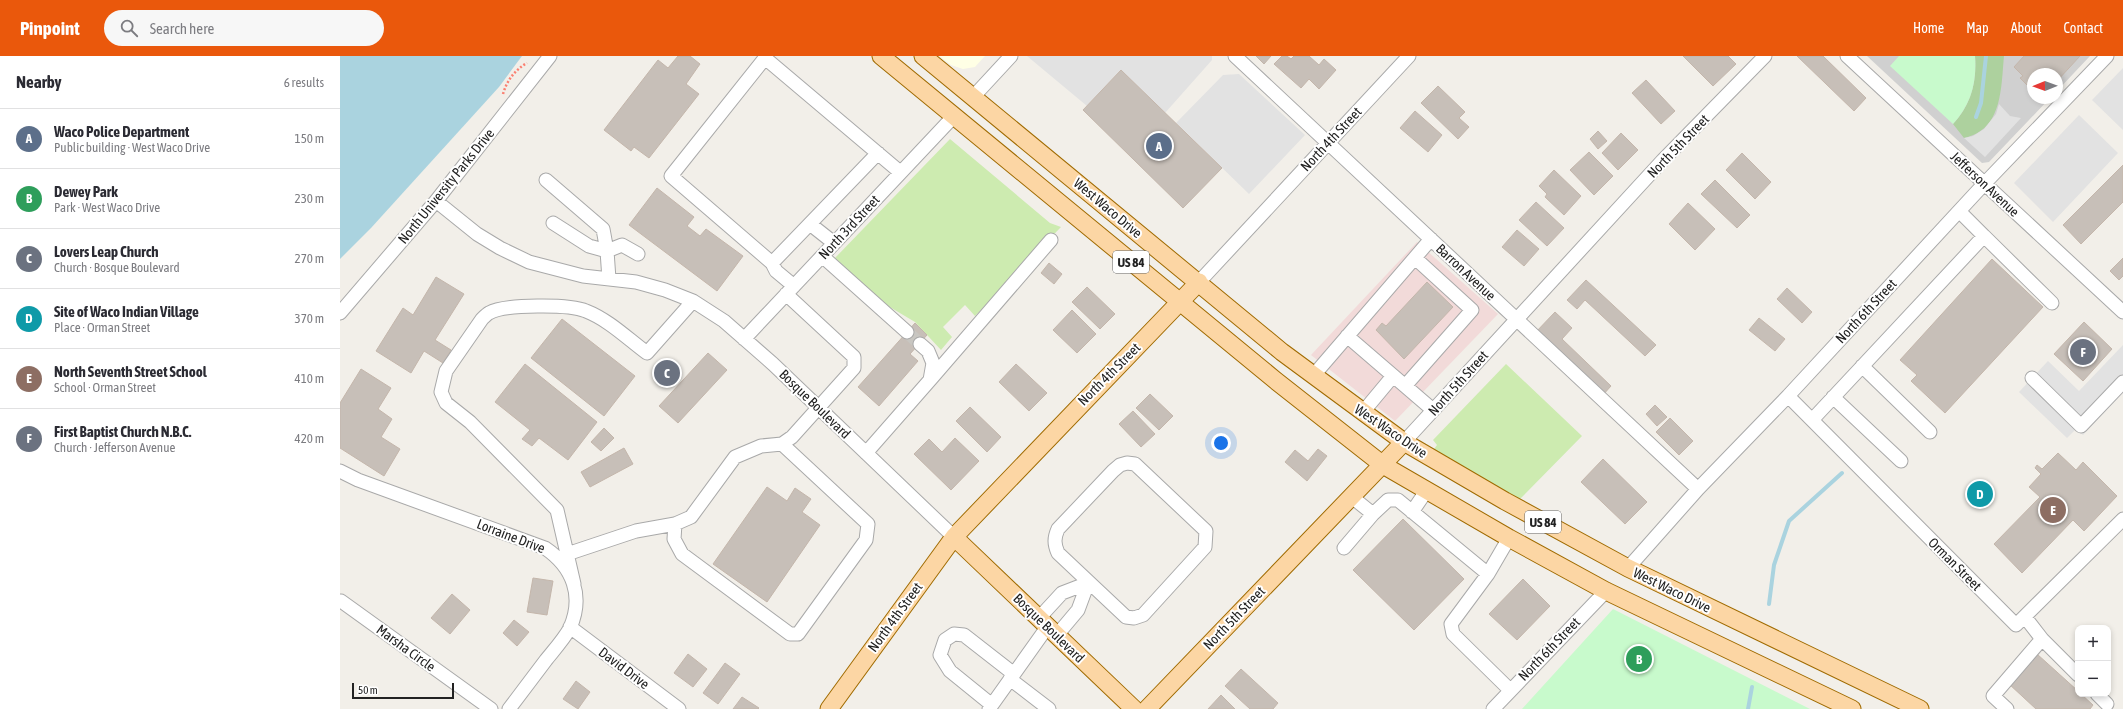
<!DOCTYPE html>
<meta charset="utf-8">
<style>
:root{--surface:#fff;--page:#f7f7f7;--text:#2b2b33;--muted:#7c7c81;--line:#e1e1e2;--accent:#ea580c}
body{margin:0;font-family:"Asap Condensed",sans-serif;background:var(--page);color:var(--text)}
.controls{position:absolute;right:12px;bottom:12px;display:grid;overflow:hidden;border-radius:8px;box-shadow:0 2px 6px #0003}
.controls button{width:36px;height:36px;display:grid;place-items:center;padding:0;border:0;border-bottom:1px solid var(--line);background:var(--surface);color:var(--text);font:20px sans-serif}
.compass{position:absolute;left:1687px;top:12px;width:36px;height:36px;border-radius:50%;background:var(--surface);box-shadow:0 2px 6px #0003;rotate:269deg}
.scale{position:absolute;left:12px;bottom:10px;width:102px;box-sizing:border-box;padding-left:4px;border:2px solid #222;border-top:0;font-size:11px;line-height:14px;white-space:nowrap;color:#222;-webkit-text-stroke:3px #fff;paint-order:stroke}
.you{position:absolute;left:881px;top:387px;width:14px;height:14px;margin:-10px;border:3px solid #fff;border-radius:50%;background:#1a73e8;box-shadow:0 0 0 6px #1a73e833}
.badge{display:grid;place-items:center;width:26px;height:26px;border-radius:50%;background:var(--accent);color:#fff;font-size:13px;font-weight:700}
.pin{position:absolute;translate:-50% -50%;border:2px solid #fff;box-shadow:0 1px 4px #0006}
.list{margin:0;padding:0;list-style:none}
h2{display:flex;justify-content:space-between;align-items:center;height:52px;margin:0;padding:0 16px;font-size:17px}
h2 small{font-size:13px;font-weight:400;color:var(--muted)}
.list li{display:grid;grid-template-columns:26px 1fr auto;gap:12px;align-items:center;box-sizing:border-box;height:60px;padding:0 16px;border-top:1px solid var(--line)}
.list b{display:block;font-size:15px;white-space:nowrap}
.list p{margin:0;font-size:13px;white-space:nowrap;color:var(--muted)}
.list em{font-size:13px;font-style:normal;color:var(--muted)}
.icon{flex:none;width:22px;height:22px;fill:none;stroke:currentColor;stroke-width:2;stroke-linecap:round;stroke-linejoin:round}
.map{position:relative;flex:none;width:1783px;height:653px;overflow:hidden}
header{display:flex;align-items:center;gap:24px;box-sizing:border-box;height:56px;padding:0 20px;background:var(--accent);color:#fff}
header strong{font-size:19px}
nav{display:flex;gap:22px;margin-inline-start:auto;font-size:14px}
.search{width:280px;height:36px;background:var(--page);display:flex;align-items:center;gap:10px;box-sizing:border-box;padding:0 14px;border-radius:22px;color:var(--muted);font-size:15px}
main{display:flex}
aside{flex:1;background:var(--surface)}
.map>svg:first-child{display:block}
.commercial{fill:#f2dad9}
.education{fill:#ffffe5}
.religious{fill:#d0d0d0}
.grass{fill:#cdebb0}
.forest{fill:#add19e}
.park{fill:#c8facc}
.parking{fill:#e2e2e2}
.water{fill:#aad3df}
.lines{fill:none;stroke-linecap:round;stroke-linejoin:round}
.stream{stroke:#aad3df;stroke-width:4}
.building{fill:#c7bfb8;stroke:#c4b6ab}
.minor-tunnel{stroke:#c8c6c1;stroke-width:13;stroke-dasharray:13 6;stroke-linecap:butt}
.minor-casing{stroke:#a9a9a9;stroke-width:15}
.major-casing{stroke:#a06b00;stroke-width:19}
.path{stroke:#fa8072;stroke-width:2.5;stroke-dasharray:2 2;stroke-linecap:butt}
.minor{stroke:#fff;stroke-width:13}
.major{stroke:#fcd6a4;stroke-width:17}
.labels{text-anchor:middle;stroke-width:4;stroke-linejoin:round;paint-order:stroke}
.shield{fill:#fff;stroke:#646464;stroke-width:1}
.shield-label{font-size:13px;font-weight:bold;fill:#222}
.street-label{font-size:14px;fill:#222;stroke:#fff}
</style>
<header>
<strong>Pinpoint</strong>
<div class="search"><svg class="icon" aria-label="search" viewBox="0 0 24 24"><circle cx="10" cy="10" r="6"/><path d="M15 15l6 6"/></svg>Search here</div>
<nav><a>Home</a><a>Map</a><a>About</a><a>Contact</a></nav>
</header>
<main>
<aside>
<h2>Nearby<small>6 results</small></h2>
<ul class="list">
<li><span class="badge" style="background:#5c6f8a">A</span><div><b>Waco Police Department</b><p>Public building · West Waco Drive</p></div><em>150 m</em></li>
<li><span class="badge" style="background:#2e9e5b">B</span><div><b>Dewey Park</b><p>Park · West Waco Drive</p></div><em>230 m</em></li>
<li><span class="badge" style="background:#6b7280">C</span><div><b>Lovers Leap Church</b><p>Church · Bosque Boulevard</p></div><em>270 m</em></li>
<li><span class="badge" style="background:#0f9aa8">D</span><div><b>Site of Waco Indian Village</b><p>Place · Orman Street</p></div><em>370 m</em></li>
<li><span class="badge" style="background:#8d6e63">E</span><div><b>North Seventh Street School</b><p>School · Orman Street</p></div><em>410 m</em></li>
<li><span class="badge" style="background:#6b7280">F</span><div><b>First Baptist Church N.B.C.</b><p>Church · Jefferson Avenue</p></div><em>420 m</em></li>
</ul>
</aside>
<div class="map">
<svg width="1783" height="653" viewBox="0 0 1783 653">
<rect width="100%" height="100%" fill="#f2efe9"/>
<path class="commercial" d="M 1077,186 L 1158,258 L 1055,365 L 971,299 Z"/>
<path class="education" d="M 599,0 L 645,0 L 635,11 L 623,13 L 611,9 Z"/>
<path class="religious" d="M 1527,0 L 1750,0 L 1717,35 L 1717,18 L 1693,18 L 1693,42 L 1710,42 L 1649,106 L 1642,107 Z"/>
<path class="grass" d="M 610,83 L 710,167 L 721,171 L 635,260 L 625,249 L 603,271 L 612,281 L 601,294 L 575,266 L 543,247 L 495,202 Z
M 1166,308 L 1242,380 L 1179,444 L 1094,393 L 1097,389 L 1093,384 Z"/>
<path class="forest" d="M 1635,0 L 1664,0 C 1661,31 1663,74 1624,82 L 1613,68 C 1631,49 1637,26 1635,0 Z"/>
<path class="park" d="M 1559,0 L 1635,0 C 1637,26 1631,49 1613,68 L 1550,10 Z
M 1273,553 L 1470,653 L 1182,653 Z"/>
<path class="parking" d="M 687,0 L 872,0 L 872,4 L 825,57 L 781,14 L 747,50 Z
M 1783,12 L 1783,74 L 1752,44 Z
M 899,18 L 965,79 L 909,138 L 836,67 L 883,19 Z
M 1659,48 L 1670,60 L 1681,62 L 1645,101 L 1624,82 L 1633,80 L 1644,73 L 1656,58 Z
M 1739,59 L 1778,97 L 1713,166 L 1674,127 Z
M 1783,289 L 1783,337 L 1743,379 L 1736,373 L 1727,382 L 1679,336 L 1708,305 L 1739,335 Z"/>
<path class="water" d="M 0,0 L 182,0 L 159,31 L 31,172 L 0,203 Z"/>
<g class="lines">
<path class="stream" d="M 1636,61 L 1641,47 L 1646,0
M 1429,548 L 1434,509 L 1449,465 L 1502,417
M 1408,653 L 1412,631"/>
</g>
<path class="building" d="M 338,0 L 350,0 L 360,8 L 346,28 L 359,38 L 309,102 L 294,91 L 291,95 L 264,74 L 318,4 L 328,12 Z
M 916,0 L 931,0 L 924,8 Z
M 942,0 L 947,0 L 951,3 L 954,0 L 969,0 L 979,9 L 984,3 L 996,14 L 979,33 L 969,23 L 961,32 L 934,8 Z
M 1343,0 L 1388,0 L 1396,8 L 1373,30 Z
M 1457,0 L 1483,0 L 1526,42 L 1514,55 Z
M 1684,0 L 1740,0 L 1717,25 L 1717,18 L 1693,18 L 1692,34 L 1680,22 L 1683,20 L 1674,11 Z
M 781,14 L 882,112 L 843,152 L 743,54 Z
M 1306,24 L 1335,55 L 1321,68 L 1292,37 Z
M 1098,30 L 1125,56 L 1119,62 L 1129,71 L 1118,83 L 1081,47 Z
M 1075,55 L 1102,79 L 1088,96 L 1060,72 Z
M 1258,75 L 1267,85 L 1258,93 L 1250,83 Z
M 1281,77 L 1298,94 L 1278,114 L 1262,97 Z
M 1249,96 L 1273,120 L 1254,139 L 1230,114 Z
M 1402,97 L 1431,126 L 1415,143 L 1386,114 Z
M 1783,109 L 1783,146 L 1741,188 L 1723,169 Z
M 1214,114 L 1241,140 L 1224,159 L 1205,141 L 1207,138 L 1199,130 Z
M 1375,124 L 1410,159 L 1397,172 L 1361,138 Z
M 317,132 L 354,161 L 347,170 L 360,180 L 366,173 L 403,200 L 377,235 L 289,169 Z
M 1196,146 L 1224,172 L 1207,190 L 1179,164 Z
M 1348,147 L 1375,173 L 1355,194 L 1329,168 Z
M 1177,174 L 1199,193 L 1184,210 L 1162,191 Z
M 1783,202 L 1783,220 L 1779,224 L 1770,215 Z
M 1652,203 L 1703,251 L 1605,357 L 1571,325 L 1577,319 L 1560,304 Z
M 709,207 L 722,218 L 714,228 L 701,217 Z
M 96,221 L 124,238 L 95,284 L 111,294 L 103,307 L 84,295 L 71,317 L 36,295 L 63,252 L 73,259 Z
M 1246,224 L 1316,289 L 1305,300 L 1245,244 L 1237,253 L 1227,244 Z
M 1087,226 L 1113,251 L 1064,303 L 1036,274 L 1042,267 L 1046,270 Z
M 747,231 L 775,258 L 760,273 L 732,246 Z
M 1447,232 L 1472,256 L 1462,267 L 1437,243 Z
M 732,254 L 756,278 L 737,297 L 713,274 Z
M 1215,256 L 1232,272 L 1222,283 L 1271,330 L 1262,340 L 1195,277 Z
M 1419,262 L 1445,283 L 1435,295 L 1409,274 Z
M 222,263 L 295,320 L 264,360 L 191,302 Z
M 1744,266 L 1772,293 L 1743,325 L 1714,298 Z
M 575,267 L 587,279 L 570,298 L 578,305 L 539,350 L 518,331 Z
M 368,297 L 387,314 L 338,367 L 319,350 Z
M 185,308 L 257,366 L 228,404 L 199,382 L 192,390 L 182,383 L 190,374 L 155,346 Z
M 676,308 L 707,337 L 689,355 L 659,326 Z
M 21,313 L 51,332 L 38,353 L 52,363 L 41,381 L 60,393 L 44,420 L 0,392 L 0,347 Z
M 810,338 L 833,360 L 819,374 L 796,352 Z
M 1315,349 L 1327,361 L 1317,370 L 1306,358 Z
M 630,351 L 661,381 L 647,396 L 616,365 Z
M 793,355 L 815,378 L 801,391 L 779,368 Z
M 1330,362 L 1353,385 L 1339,399 L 1316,376 Z
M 264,372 L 274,382 L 261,395 L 251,386 Z
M 615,382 L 639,405 L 611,434 L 574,398 L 589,383 L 602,396 Z
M 284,392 L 293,408 L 250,431 L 241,416 Z
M 978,393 L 987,400 L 967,425 L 945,406 L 955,394 L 968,405 Z
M 1718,397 L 1736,414 L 1743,406 L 1777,440 L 1744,475 L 1733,464 L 1682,517 L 1654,488 L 1700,441 L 1689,431 L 1701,418 L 1695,412 L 1697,409 L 1702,413 Z
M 1263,403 L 1307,446 L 1285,468 L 1241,426 Z
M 427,431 L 447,445 L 455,432 L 471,443 L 462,456 L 480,469 L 427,546 L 373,508 Z
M 1063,463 L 1124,523 L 1074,574 L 1013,514 Z
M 193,522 L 213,525 L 207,559 L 187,556 Z
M 1183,523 L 1210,550 L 1177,584 L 1149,558 Z
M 112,538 L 130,554 L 110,578 L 91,562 Z
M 174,564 L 189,576 L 177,590 L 163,577 Z
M 348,598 L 367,613 L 353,631 L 334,617 Z
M 1697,598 L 1738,635 L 1738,638 L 1741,638 L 1753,649 L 1750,653 L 1696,653 L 1669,628 Z
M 385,607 L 400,618 L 378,648 L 363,637 Z
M 901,613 L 938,647 L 933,653 L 910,653 L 885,630 Z
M 236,625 L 250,636 L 238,653 L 223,643 Z
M 881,639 L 895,653 L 868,653 Z
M 402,641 L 419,652 L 418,653 L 393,653 Z"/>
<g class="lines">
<path class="minor-tunnel" d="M 567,276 L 580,288"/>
<defs>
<path id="minor" d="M 895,0 L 1358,433
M 1507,0 L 1783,256
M 634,40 L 671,0
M 206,124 L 263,173 L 267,195 L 269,223
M 96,145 L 137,178 L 160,192 L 189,206 L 243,220 L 296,226 L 325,234 L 353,245 L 384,265 L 433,308 L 614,481
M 213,167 L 249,190 L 267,195 L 282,189 L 298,198
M 470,168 L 494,187
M 1644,180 L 1712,247
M 482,200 L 567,276
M 432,207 L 538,97
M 859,226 L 1069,0
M 454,230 L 436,215 L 432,207 L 331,120 L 425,2 L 560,116
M 0,257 L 96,145 L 210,0
M 1007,280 L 1093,354
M 404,283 L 614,60
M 1522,310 L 1590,376
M 973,320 L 1091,183
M 1692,322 L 1741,370 L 1783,326
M 590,324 L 711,184
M 1065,330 L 1132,254 L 1075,202
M 1448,340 L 1676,569 L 1783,463
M 1493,341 L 1561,405
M 1023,356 L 1053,320
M 1472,364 L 1644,180 L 1619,155
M 1064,386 L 1323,104 L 1425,0
M 442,388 L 452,381 L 514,312 L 514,301 L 446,238
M 526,397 L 590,324 L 593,307 L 588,295 L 580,288
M 787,407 L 795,408 L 866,475 L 865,491 L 803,559 L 794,562 L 786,561 L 718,497 C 714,488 714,482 718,473 L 773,415 L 780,409 Z
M 0,415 L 18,424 L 205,492 C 233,511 244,540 230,572 C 224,583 214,594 206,604 C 194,620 181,637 169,653
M 1012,441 L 1033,458
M 1072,456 L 1087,434
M 1169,482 L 1148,518 L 1111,568 L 1113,578 L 1170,634
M 1004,492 L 1033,458 L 1048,444 L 1058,444 L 1148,518
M 227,498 L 296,475 L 335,468 L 351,461 L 395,401 L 421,390 L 442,388 L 528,468 L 526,484 L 458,578 L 450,578 L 342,498 L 334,483 L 335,468
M 1288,512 L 1358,433 L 1448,340 L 1644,128 L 1767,0
M 234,528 L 217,454 L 130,366 L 106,347 L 101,336 L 106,315 L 142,263 C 144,261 147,258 149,257 C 165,248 230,248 246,255 C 269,264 288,283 307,297 L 353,245
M 1,545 L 151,653
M 699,562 L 722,537 L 748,527
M 230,571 L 339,653
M 717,579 L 738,554 L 748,527
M 1702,583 L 1738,619
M 670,623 L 709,653
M 1757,638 L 1767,648
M 652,649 L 610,615 L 600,599 L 605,584 L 614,578 L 624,579 L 674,618
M 649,653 L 708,570
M 1153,653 L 1266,535
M 1667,653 L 1653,640 L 1702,583 L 1685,561"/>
<path id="major" d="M 541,0 L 935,324 L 1043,409 L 1169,482 L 1266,535 L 1512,653
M 583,0 L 942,296 L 1064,386 L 1165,445 L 1288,512 L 1580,653
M 614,481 L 794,653
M 489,653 L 614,481 L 859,226
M 807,653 L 1064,386"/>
</defs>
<use href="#minor" class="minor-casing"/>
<use href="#major" class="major-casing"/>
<path class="path" d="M 163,38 C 167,24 175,14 187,7"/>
<use href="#minor" class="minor"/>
<use href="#major" class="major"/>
</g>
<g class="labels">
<g class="shield">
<rect x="773" y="195" width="36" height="22" rx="3"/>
<rect x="1185" y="455" width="36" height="22" rx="3"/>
</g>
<g class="shield-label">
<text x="791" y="211">US 84</text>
<text x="1203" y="471">US 84</text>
</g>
<g class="street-label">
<text transform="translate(991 83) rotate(-47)" y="5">North 4th Street</text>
<text transform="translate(1338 90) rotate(-46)" y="5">North 5th Street</text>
<text transform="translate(1645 128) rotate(43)" y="5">Jefferson Avenue</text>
<text transform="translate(106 130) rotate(-51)" y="5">North University Parks Drive</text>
<text transform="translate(768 152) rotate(40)" y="5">West Waco Drive</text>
<text transform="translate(509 171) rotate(-47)" y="5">North 3rd Street</text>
<text transform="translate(1126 216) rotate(43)" y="5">Barron Avenue</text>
<text transform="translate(1526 255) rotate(-47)" y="5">North 6th Street</text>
<text transform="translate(769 318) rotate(-45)" y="5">North 4th Street</text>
<text transform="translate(1118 327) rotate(-48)" y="5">North 5th Street</text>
<text transform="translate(475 348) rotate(44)" y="5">Bosque Boulevard</text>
<text transform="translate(1051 375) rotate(34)" y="5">West Waco Drive</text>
<text transform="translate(171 480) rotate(21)" y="5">Lorraine Drive</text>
<text transform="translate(1615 508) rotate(45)" y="5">Orman Street</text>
<text transform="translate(1332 534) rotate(26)" y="5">West Waco Drive</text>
<text transform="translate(555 561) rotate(-54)" y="5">North 4th Street</text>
<text transform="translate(894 562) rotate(-46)" y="5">North 5th Street</text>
<text transform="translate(709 572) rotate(44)" y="5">Bosque Boulevard</text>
<text transform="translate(66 592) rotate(36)" y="5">Marsha Circle</text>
<text transform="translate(1209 593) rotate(-46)" y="5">North 6th Street</text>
<text transform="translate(284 612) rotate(37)" y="5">David Drive</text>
</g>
</g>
</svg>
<div class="controls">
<button>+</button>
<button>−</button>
</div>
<svg class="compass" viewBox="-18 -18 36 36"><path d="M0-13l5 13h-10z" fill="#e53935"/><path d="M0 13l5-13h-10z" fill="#7c7c81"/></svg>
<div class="scale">50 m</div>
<div class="you"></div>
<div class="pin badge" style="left:819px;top:90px;background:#5c6f8a">A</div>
<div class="pin badge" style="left:1299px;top:603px;background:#2e9e5b">B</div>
<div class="pin badge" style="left:327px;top:317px;background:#6b7280">C</div>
<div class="pin badge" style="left:1640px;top:438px;background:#0f9aa8">D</div>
<div class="pin badge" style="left:1713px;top:454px;background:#8d6e63">E</div>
<div class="pin badge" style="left:1743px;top:296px;background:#6b7280">F</div>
</div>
</main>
